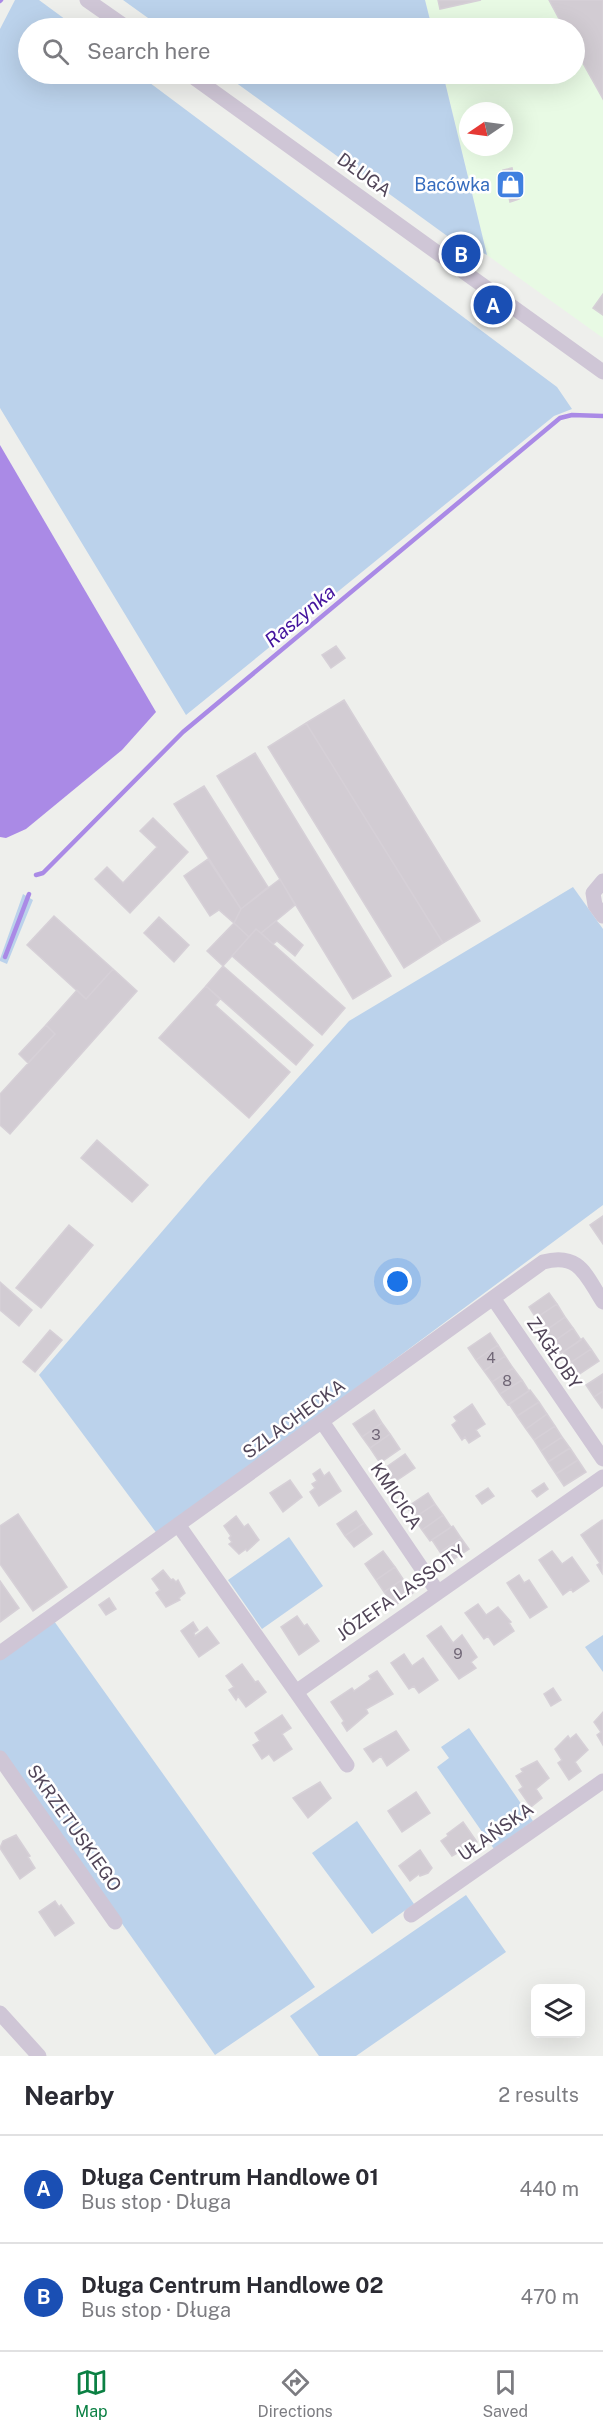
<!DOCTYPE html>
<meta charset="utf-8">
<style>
:root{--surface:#fff;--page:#f7f7f7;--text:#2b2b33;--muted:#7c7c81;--line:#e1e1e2;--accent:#0b8043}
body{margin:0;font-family:"Public Sans",sans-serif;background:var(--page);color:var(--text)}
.controls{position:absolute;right:18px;bottom:18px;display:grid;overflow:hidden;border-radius:9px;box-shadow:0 6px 24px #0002}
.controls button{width:54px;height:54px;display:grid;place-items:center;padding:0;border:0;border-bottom:2px solid var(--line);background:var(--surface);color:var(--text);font:30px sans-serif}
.compass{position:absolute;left:459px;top:102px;width:54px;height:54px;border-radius:50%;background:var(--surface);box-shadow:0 6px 24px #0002;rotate:257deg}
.you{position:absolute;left:398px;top:1282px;width:21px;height:21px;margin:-15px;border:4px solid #fff;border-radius:50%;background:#1a73e8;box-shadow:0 0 0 9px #1a73e833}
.badge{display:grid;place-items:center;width:39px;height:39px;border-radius:50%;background:var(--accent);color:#fff;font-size:20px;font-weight:700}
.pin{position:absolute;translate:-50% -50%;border:3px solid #fff;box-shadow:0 2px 6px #0006}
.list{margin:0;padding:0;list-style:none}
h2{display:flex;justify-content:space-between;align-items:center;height:78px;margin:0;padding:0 24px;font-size:26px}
h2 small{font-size:20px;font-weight:400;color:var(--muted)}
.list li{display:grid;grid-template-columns:39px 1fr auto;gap:18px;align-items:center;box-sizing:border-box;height:108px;padding:0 24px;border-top:2px solid var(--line)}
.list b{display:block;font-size:22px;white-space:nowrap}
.list p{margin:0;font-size:20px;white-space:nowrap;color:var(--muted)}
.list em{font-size:20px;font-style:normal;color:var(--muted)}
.icon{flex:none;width:33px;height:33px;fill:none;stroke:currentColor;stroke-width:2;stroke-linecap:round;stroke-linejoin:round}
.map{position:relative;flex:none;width:603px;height:2056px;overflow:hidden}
.search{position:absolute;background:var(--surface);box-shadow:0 6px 24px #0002;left:18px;right:18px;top:18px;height:66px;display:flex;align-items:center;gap:15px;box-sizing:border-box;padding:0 21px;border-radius:33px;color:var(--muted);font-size:22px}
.sheet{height:294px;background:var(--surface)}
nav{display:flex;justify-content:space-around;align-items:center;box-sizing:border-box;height:84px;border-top:2px solid var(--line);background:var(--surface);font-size:16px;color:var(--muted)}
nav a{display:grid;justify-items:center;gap:3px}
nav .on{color:var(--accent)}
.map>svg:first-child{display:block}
.commercial{fill:#e8fae4;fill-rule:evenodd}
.green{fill:#bbd2eb}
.water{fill:#aa8ae6}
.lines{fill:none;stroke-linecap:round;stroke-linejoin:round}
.stream{stroke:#aa8ae6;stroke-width:4.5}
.building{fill:#d2ccd3;stroke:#d6d0d7;stroke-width:1.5}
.minor{stroke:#cfc6d6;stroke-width:15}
.labels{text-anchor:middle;stroke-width:5;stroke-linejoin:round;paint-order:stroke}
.number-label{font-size:15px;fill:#716777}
.street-label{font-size:18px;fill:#514558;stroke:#fff}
.shop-label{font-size:18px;fill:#366cbe;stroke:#fff;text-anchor:end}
.water-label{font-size:20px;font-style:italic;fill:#43139d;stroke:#fff}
</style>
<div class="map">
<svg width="603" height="2056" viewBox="0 0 603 2056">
<rect width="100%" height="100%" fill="#eeefec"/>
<path class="commercial" d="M 425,0 L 603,0 L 603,338 L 487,255 L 443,74 L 574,74 L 574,28 L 432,28 ZM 468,111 L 504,111 L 504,147 L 468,147 Z"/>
<path class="green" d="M 15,0 L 39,0 L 77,28 L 28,28 L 28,74 L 138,74 L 557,387 L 572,409 L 554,416 L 186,715 L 0,408 L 0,29 Z
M 123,0 L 425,0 L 432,28 L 162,28 Z
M 224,74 L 443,74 L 487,255 L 477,250 L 472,254 Z
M 573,887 L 603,929 L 603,1205 L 158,1535 L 39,1375 L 208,1178 L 349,1021 Z
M 23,894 L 33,900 L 7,964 L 0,961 L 0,959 Z
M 289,1537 L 323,1586 L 262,1629 L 228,1580 Z
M 54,1621 L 315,1987 L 215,2055 L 0,1751 L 0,1659 Z
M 603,1635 L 603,1672 L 585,1647 Z
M 469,1728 L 533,1821 L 494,1849 L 437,1767 L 449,1758 L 441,1747 Z
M 357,1821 L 414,1904 L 372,1934 L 312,1853 Z
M 466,1895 L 506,1952 L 356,2056 L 319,2056 L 290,2016 Z"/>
<path class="water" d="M 0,445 L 156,712 L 122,750 L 26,829 L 6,838 L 0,837 Z"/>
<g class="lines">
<path class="stream" d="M 0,1 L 1,0
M 36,875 L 43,873 L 183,732 L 560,418 L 572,415 L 603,416
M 5,957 L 29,894"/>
</g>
<path class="building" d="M 438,0 L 481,0 L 440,9 Z
M 549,0 L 603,0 L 603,99 L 574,47 L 574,28 L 564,28 Z
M 512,168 L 519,199 L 510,202 L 503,170 Z
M 603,294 L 603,315 L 593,308 Z
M 336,646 L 345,658 L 331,668 L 322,655 Z
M 344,700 L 480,921 L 443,943 L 306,723 Z
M 306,723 L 443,943 L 404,968 L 268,747 Z
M 255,753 L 391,976 L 353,999 L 217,776 Z
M 204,786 L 268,887 L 241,909 L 174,804 Z
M 153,818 L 188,852 L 130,913 L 95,879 L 107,867 L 123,883 L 157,847 L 140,831 Z
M 208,859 L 241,909 L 234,923 L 219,910 L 210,916 L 184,876 Z
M 280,879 L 295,905 L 261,933 L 256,929 L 249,937 L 234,923 L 241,909 Z
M 54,916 L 113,969 L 86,999 L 27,945 Z
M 159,917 L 189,945 L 174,962 L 144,933 Z
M 276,921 L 303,945 L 295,956 L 277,941 L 273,944 L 261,933 Z
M 234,923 L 249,937 L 223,966 L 207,951 Z
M 256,929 L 345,1008 L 322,1035 L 232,956 Z
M 223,966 L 313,1045 L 296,1065 L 206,986 Z
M 113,969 L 137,991 L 10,1134 L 0,1125 L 0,1094 L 55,1034 L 46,1025 L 77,990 L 86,999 Z
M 206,986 L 220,999 L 215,1005 L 290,1072 L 249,1118 L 159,1038 Z
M 46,1025 L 55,1034 L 28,1063 L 19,1054 Z
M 97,1140 L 148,1185 L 132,1202 L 81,1158 Z
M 603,1216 L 603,1244 L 590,1225 Z
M 69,1225 L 93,1245 L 41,1308 L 16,1288 Z
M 0,1282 L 32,1310 L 19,1326 L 0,1310 Z
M 549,1293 L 557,1304 L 536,1318 L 529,1307 Z
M 557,1304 L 565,1317 L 545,1331 L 536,1318 Z
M 565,1317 L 573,1328 L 553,1342 L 545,1331 Z
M 573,1328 L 581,1340 L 560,1354 L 553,1342 Z
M 50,1330 L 62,1340 L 35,1372 L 23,1362 Z
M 490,1333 L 498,1345 L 476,1360 L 468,1348 Z
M 583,1338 L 591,1349 L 570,1363 L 563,1352 Z
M 498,1345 L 505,1356 L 484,1371 L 476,1360 Z
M 591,1349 L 599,1361 L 578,1375 L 570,1363 Z
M 505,1356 L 513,1368 L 492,1382 L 484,1371 Z
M 513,1368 L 522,1380 L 500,1394 L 492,1382 Z
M 603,1374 L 603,1391 L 594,1397 L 586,1385 Z
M 522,1380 L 529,1391 L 508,1405 L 500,1394 Z
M 530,1390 L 539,1402 L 517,1416 L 509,1404 Z
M 603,1391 L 603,1407 L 602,1408 L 594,1397 Z
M 539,1402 L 547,1414 L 526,1429 L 517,1416 Z
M 472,1404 L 485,1424 L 476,1430 L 480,1436 L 469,1443 L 465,1437 L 462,1440 L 452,1425 L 457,1421 L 454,1417 Z
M 374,1410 L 382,1423 L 362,1437 L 353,1424 Z
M 547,1414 L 555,1426 L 534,1440 L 526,1429 Z
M 382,1423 L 390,1434 L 370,1448 L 362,1437 Z
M 555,1426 L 562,1437 L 541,1451 L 534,1440 Z
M 390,1434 L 400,1449 L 380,1463 L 370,1448 Z
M 562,1437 L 570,1448 L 548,1462 L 541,1451 Z
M 570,1448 L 578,1460 L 556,1474 L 548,1462 Z
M 405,1454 L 415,1468 L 393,1483 L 385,1468 Z
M 578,1460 L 586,1472 L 564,1486 L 556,1474 Z
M 320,1469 L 324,1476 L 329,1472 L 341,1491 L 319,1506 L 310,1492 L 315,1488 L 312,1484 L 317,1481 L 313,1474 Z
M 290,1480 L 302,1497 L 283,1512 L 270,1493 Z
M 544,1483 L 548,1489 L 537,1497 L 532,1491 Z
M 488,1488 L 494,1496 L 482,1504 L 476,1496 Z
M 428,1493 L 435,1504 L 414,1518 L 407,1507 Z
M 435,1504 L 443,1515 L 422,1530 L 414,1518 Z
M 356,1511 L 364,1523 L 345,1536 L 337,1524 Z
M 18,1514 L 67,1587 L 33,1611 L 0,1564 L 0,1526 Z
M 443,1515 L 451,1527 L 430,1541 L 422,1530 Z
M 236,1516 L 244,1527 L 248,1524 L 259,1540 L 247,1551 L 246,1549 L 239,1554 L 229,1544 L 232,1542 L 229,1538 L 231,1536 L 224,1526 Z
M 602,1520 L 603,1522 L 602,1573 L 597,1565 L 600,1563 L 581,1535 Z
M 364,1523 L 372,1534 L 354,1547 L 345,1536 Z
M 453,1526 L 461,1538 L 440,1552 L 432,1540 Z
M 461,1538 L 469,1549 L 448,1563 L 440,1552 Z
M 383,1551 L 395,1567 L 376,1580 L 365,1564 Z
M 552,1551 L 562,1564 L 572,1557 L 589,1581 L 573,1592 L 571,1589 L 563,1595 L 539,1560 Z
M 395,1567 L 403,1579 L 384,1592 L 376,1580 Z
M 163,1570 L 171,1580 L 173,1579 L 176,1582 L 178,1580 L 185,1593 L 179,1598 L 180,1600 L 166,1607 L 156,1593 L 160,1590 L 152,1579 Z
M 519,1575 L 524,1583 L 529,1580 L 547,1607 L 530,1618 L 507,1583 Z
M 403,1579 L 401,1581 L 413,1593 L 394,1606 L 384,1592 Z
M 0,1581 L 19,1608 L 0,1622 Z
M 109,1598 L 116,1609 L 106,1615 L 99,1605 Z
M 478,1604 L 486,1615 L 498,1607 L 511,1622 L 509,1623 L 514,1631 L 494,1645 L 488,1636 L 484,1639 L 465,1613 Z
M 297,1616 L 304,1626 L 307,1624 L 319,1641 L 299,1655 L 281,1627 Z
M 193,1622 L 198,1630 L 194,1633 L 195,1636 L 207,1627 L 219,1643 L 199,1657 L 181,1631 Z
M 441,1626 L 453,1643 L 462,1635 L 477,1657 L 471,1662 L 476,1668 L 459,1679 L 427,1636 Z
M 404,1654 L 412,1666 L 423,1658 L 438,1680 L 419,1693 L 414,1686 L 409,1689 L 391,1663 Z
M 242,1664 L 255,1682 L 258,1681 L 266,1692 L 246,1707 L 238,1696 L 236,1700 L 229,1690 L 234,1687 L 226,1676 Z
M 377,1671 L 393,1694 L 366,1709 L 368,1713 L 347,1731 L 342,1723 L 344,1721 L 331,1702 L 352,1688 L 354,1691 L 371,1679 L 369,1676 Z
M 553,1688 L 561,1700 L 551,1706 L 544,1694 Z
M 603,1712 L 603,1745 L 597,1735 L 601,1732 L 594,1722 Z
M 282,1715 L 291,1728 L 282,1734 L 292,1749 L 274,1761 L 269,1754 L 262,1759 L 253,1745 L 260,1741 L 255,1733 Z
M 396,1731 L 409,1750 L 387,1766 L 381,1756 L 373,1762 L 364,1749 Z
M 576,1734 L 588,1750 L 575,1762 L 581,1771 L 569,1780 L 558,1763 L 562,1760 L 555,1749 L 568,1736 L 570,1739 Z
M 537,1761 L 549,1778 L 536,1789 L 542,1798 L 531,1807 L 519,1790 L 523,1787 L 516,1776 L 523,1772 L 521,1769 Z
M 320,1782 L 331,1798 L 308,1818 L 293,1798 Z
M 416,1792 L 430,1813 L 402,1832 L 388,1811 Z
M 463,1822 L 477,1842 L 452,1856 L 441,1841 L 448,1836 L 447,1834 Z
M 16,1835 L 30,1856 L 28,1857 L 35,1868 L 20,1879 L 0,1848 L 3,1841 Z
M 420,1850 L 432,1868 L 428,1873 L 420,1876 L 419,1874 L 410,1881 L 399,1866 Z
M 55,1901 L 59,1907 L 61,1905 L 74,1923 L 55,1936 L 39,1912 Z"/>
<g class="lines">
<path class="minor" d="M 87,0 L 127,28
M 189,74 L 603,372
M 603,881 L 593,893 L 595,905 L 603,916
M 493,1298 L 603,1459
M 323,1423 L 437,1591
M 179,1526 L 296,1692
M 0,1653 L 543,1262 C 580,1252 586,1276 603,1302
M 0,1758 L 115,1922
M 347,1765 L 296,1692 L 603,1477
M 411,1915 L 603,1781
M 0,2013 L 39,2056"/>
</g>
<defs>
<symbol id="shop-square" viewBox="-11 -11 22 22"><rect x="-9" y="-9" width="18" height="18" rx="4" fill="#3f7fe0" stroke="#fff"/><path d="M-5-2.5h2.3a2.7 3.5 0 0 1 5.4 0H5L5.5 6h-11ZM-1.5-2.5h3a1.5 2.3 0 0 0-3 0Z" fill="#fff"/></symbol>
</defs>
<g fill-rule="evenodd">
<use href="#shop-square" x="494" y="168" width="33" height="33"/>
</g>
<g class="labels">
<g class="number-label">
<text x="491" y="1363">4</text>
<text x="507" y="1386">8</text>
<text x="376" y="1440">3</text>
<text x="458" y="1659">9</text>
</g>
<g class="street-label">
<text transform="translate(364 175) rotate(36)" y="6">DŁUGA</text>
<text transform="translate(554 1353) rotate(56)" y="6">ZAGŁOBY</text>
<text transform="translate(294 1419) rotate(-36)" y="6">SZLACHECKA</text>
<text transform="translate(396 1496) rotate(56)" y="6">KMICICA</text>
<text transform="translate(401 1593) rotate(-35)" y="6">JÓZEFA LASSOTY</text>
<text transform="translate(74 1828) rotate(55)" y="6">SKRZETUSKIEGO</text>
<text transform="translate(496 1832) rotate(-35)" y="6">UŁAŃSKA</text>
</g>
<g class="shop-label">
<text x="490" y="191">Bacówka</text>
</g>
<g class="water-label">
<text transform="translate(300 616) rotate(-40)" y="7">Raszynka</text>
</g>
</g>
</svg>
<div class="controls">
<button><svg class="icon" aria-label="layers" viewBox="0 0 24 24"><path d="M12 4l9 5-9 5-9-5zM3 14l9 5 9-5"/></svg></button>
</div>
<svg class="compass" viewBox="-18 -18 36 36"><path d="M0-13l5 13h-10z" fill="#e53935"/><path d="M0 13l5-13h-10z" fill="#7c7c81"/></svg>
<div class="you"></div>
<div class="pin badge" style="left:493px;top:305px;background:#1a4fb4">A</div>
<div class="pin badge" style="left:461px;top:254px;background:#1a4fb4">B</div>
<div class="search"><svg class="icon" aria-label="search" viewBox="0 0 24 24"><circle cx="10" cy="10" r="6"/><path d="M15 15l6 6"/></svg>Search here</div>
</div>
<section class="sheet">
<h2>Nearby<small>2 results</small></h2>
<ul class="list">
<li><span class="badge" style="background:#1a4fb4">A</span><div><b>Długa Centrum Handlowe 01</b><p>Bus stop · Długa</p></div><em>440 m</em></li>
<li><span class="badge" style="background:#1a4fb4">B</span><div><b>Długa Centrum Handlowe 02</b><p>Bus stop · Długa</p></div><em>470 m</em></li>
</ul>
</section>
<nav>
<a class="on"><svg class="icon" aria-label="map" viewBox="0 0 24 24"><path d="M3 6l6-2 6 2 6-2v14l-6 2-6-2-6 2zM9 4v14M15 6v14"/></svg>Map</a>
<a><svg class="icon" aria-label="directions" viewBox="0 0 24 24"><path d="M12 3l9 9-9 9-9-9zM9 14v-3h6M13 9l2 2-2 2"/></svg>Directions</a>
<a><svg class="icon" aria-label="saved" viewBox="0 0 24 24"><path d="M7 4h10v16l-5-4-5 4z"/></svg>Saved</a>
</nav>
